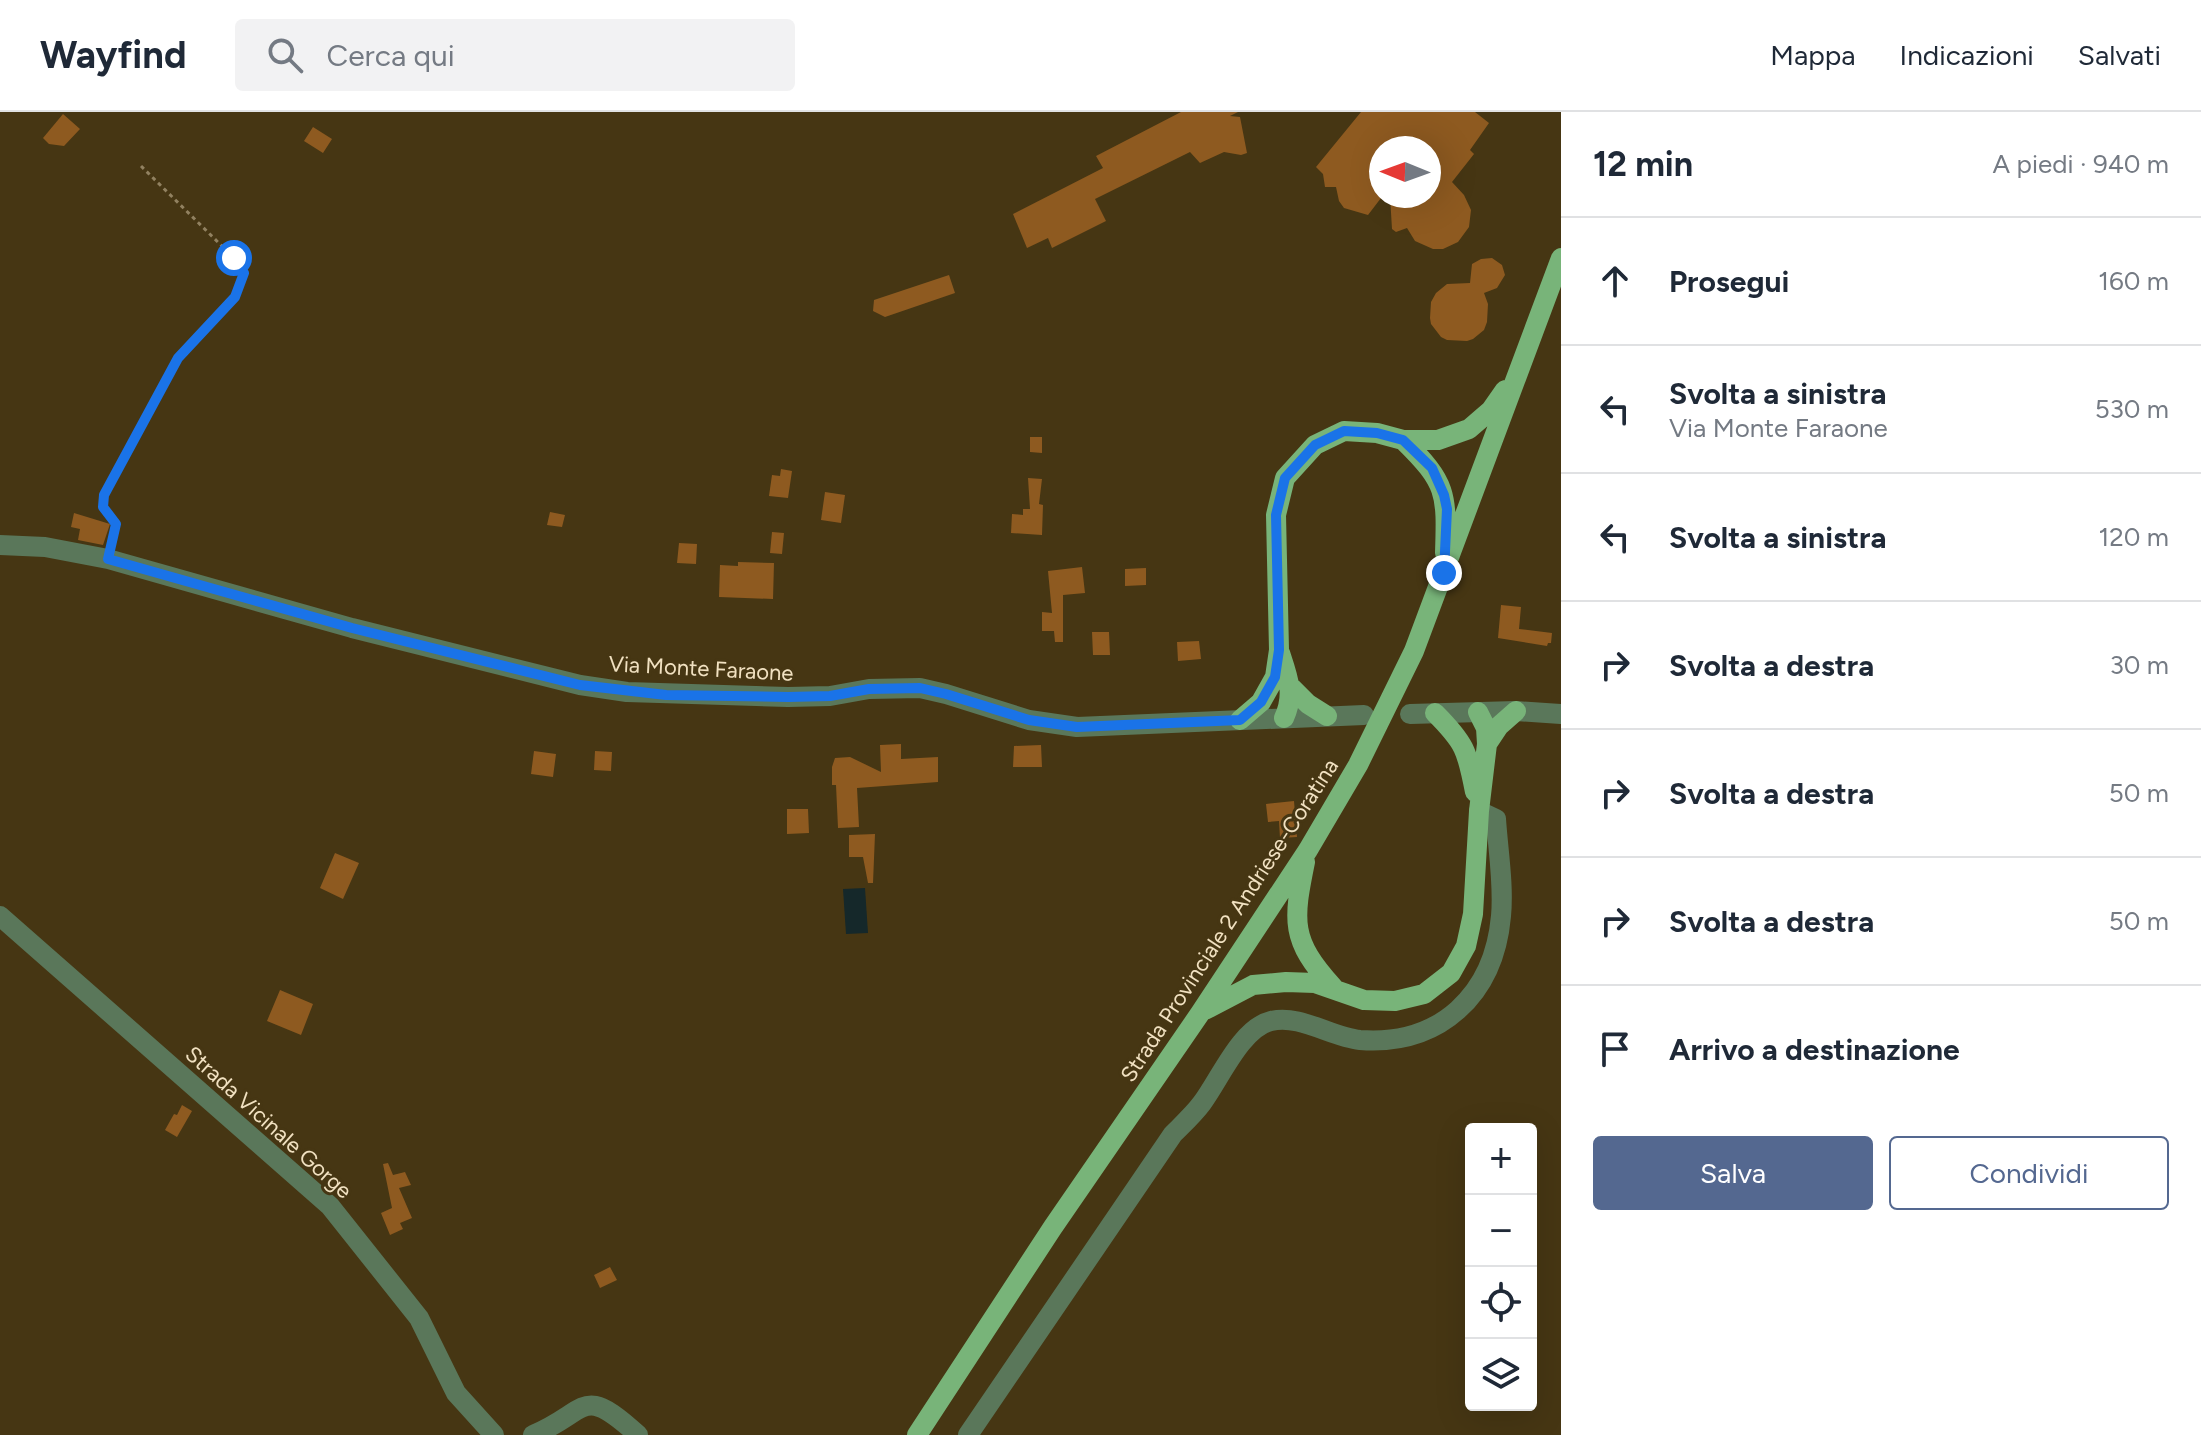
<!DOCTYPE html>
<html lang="it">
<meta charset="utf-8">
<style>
:root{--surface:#fff;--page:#f2f2f3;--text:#1f2937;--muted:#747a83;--line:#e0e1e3;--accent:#546890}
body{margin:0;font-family:Figtree,sans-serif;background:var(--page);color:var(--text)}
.controls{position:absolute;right:24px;bottom:24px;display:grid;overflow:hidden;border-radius:8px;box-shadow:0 8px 32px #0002}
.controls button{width:72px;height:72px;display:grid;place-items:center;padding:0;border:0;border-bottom:2px solid var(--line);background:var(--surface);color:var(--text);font:40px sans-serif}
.compass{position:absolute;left:1369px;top:24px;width:72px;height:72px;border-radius:50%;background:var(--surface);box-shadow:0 8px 32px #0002;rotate:271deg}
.stop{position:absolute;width:24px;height:24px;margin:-18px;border:6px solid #1a73e8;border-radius:50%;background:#fff}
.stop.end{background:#1a73e8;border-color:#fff;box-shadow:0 2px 8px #0008}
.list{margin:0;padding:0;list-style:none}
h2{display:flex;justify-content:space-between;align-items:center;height:104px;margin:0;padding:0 32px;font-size:34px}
h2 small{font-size:26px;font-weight:400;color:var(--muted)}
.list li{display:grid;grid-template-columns:52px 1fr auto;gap:24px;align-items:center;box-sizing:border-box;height:128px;padding:0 32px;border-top:2px solid var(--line)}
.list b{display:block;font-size:30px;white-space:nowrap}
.list p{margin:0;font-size:26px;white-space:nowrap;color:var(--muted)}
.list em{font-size:26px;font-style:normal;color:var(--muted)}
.actions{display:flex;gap:16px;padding:24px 32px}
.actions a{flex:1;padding:18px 0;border:2px solid var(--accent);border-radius:8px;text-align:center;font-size:28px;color:var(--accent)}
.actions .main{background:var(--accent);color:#fff}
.icon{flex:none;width:44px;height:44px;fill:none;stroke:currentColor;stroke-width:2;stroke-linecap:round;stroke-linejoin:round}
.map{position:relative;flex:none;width:1561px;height:1323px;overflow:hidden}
header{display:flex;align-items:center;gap:48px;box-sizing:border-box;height:112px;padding:0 40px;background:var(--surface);border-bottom:2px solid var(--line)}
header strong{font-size:38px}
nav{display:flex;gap:44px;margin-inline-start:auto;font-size:28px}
.search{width:560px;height:72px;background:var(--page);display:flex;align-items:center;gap:20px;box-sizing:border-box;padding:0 28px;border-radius:8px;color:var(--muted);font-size:30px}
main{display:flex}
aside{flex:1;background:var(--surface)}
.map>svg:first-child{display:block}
.water{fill:#15282a}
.building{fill:#8e5a20}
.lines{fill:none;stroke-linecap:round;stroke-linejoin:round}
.path{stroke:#918160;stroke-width:3;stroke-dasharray:4 4;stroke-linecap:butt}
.minor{stroke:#5a775a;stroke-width:20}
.major{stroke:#78b479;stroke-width:20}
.route{stroke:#1a73e8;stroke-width:10}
.labels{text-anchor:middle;stroke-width:6;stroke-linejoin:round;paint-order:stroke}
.street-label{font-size:22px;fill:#f1e1c1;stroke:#463613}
</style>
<header>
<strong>Wayfind</strong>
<div class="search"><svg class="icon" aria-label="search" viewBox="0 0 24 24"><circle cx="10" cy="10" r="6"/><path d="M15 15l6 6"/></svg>Cerca qui</div>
<nav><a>Mappa</a><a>Indicazioni</a><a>Salvati</a></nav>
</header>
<main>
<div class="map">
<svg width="1561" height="1323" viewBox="0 0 1561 1323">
<rect width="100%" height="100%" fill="#463613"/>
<path class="water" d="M 865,776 L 868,821 L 846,822 L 843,777 Z"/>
<path class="building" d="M 1181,0 L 1238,0 L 1230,4 L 1240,5 L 1247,41 L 1241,43 L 1224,40 L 1200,51 L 1190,40 L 1095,87 L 1106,109 L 1052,136 L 1048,126 L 1027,136 L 1013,102 L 1103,56 L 1096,44 Z
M 1361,0 L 1475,0 L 1489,11 L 1470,38 L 1474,42 L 1452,70 L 1464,83 L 1471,98 L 1469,115 L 1458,130 L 1443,137 L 1433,137 L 1415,129 L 1407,116 L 1396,120 L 1392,117 L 1390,84 L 1429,84 L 1429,36 L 1381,36 L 1381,86 L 1368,103 L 1344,96 L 1339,89 L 1336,75 L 1325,75 L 1323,62 L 1316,55 Z
M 63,2 L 80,17 L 64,34 L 49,32 L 43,26 Z
M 313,15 L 332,27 L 323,41 L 304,29 Z
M 1492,146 L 1502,153 L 1505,163 L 1497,176 L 1484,181 L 1488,192 L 1487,210 L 1484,218 L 1473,227 L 1467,229 L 1447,228 L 1441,225 L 1431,212 L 1430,206 L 1431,190 L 1436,181 L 1447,172 L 1470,171 L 1472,152 L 1481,147 Z
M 949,163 L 955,181 L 885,205 L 873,199 L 874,188 Z
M 1030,325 L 1042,325 L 1042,341 L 1030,340 Z
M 781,357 L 792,359 L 788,386 L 769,384 L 772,363 L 780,364 Z
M 1028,366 L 1042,367 L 1039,392 L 1043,393 L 1042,423 L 1011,421 L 1012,402 L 1023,403 L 1023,397 L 1030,397 Z
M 825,380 L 845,383 L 841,411 L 821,408 Z
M 550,400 L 565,403 L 562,415 L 547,413 Z
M 74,401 L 110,412 L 103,433 L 78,428 L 80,417 L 71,415 Z
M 772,420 L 784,421 L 782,442 L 770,441 Z
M 679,431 L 697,432 L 696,452 L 677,451 Z
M 738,450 L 774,451 L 773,487 L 719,485 L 720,453 L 738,454 Z
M 1082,455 L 1085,481 L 1063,483 L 1063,530 L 1055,530 L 1054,519 L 1042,519 L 1042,500 L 1052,501 L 1048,459 Z
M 1146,456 L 1146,473 L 1125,474 L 1125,457 Z
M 1501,493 L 1521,495 L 1519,517 L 1552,521 L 1551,531 L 1548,531 L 1547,534 L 1498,526 Z
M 1092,520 L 1109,520 L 1110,543 L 1093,543 Z
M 1199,529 L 1201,547 L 1178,549 L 1177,530 Z
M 901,632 L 901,647 L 938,645 L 938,670 L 857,676 L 859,715 L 838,716 L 836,673 L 832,673 L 832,655 L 835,646 L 850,645 L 881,660 L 880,633 Z
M 1041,633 L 1042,655 L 1013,655 L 1014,634 Z
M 534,639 L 556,642 L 553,665 L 531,662 Z
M 595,639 L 612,640 L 611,659 L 594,658 Z
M 1294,689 L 1297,725 L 1280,726 L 1279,709 L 1268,710 L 1266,692 Z
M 787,697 L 808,697 L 809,721 L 787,722 Z
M 875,722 L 873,771 L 868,771 L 863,745 L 849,745 L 849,723 Z
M 335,741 L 359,751 L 343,787 L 320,776 Z
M 280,878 L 313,892 L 301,923 L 267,909 Z
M 182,993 L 192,999 L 177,1025 L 165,1018 L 174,1002 L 177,1003 Z
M 388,1051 L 393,1063 L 405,1060 L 411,1073 L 399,1076 L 412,1106 L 400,1111 L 403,1117 L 390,1123 L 381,1101 L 392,1096 L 383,1052 Z
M 610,1155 L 617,1168 L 600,1176 L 594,1163 Z"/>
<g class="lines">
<path class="path" d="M 111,432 L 116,412 L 103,395 L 102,390 L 117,356 L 178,246 L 235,185 L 244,161 L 234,146 L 140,53"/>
<path class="minor" d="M 0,433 L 45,435 L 108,447 L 352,516 L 580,573 L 627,580 L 788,585 L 830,584 L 869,577 L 920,576 L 946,582 L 1029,608 L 1077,615 L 1364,603
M 1410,602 L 1516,599 L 1561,602
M 0,804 L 330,1094 L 419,1206 L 456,1281 L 494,1323
M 533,1323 C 589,1300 580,1270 638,1323
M 968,1323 L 1173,1022 C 1183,1012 1194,1002 1202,991 C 1220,967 1241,916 1271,909 C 1300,902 1331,925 1360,928 C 1440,934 1494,883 1501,804 C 1504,773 1498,738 1496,707 L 1479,699"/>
<path class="major" d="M 1403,328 C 1447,371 1447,381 1445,441
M 1280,541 C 1288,565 1295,582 1284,606
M 1292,576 L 1308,592 L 1327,604
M 1435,601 C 1465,631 1467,638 1475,680
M 1240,608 L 1261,590 L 1275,565 L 1279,538 L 1276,403 L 1285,366 L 1315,333 L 1344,319 L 1377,321 L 1403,328 L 1438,328 L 1469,317 L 1491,298 L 1505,278
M 1487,632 L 1499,614 L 1516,599
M 1305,750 C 1293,809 1290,828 1333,875
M 1205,898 L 1253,873 L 1286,870 L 1315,871 L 1364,888 L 1395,889 L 1424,882 L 1451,861 L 1466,834 L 1473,802 L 1479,699 L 1487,632 L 1486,616 L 1478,600
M 917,1323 L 1053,1115 L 1201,900 L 1308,738 L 1358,653 L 1414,539 L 1561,146"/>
</g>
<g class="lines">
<path class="route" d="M 234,146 L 244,161 L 235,185 L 178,246 L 104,383 L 103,395 L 116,412 L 108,447 L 352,516 L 580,573 L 666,583 L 788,585 L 830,584 L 869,577 L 920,576 L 946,582 L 1029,608 L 1077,615 L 1240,608 L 1261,590 L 1275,565 L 1279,538 L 1276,403 L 1285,366 L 1315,333 L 1344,319 L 1377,321 L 1403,328 L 1432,356 L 1444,383 L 1447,397 L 1444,461"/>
</g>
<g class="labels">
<g class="street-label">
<text transform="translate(701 556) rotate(3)" y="8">Via Monte Faraone</text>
<text transform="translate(1229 808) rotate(-57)" y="8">Strada Provinciale 2 Andriese-Coratina</text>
<text transform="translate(269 1010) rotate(42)" y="8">Strada Vicinale Gorge</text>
</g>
</g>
</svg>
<div class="controls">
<button>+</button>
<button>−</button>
<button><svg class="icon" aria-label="locate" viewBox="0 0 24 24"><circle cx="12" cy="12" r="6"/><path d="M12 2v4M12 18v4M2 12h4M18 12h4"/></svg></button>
<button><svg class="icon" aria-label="layers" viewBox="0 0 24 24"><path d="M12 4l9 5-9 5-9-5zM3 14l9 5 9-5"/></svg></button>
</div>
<svg class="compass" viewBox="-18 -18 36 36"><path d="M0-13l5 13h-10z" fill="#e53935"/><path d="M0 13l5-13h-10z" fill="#747a83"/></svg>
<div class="stop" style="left:234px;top:146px"></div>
<div class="stop end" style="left:1444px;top:461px"></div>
</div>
<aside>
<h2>12 min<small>A piedi · 940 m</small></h2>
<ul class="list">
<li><svg class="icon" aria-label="ahead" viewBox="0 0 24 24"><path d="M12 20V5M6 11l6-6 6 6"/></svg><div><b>Prosegui</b></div><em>160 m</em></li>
<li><svg class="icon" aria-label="left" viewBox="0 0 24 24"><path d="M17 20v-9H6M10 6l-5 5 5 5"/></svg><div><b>Svolta a sinistra</b><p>Via Monte Faraone</p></div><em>530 m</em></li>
<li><svg class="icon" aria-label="left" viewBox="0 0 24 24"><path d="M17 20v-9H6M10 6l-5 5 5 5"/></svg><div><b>Svolta a sinistra</b></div><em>120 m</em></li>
<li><svg class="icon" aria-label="right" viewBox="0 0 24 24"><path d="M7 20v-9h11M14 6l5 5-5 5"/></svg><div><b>Svolta a destra</b></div><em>30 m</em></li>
<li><svg class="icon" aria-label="right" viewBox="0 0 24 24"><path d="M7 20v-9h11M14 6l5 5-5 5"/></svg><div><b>Svolta a destra</b></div><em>50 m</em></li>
<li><svg class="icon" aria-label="right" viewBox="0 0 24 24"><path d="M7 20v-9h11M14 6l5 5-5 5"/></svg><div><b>Svolta a destra</b></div><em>50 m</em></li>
<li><svg class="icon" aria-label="arrive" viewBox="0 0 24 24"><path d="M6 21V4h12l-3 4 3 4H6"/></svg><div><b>Arrivo a destinazione</b></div></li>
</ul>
<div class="actions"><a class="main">Salva</a><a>Condividi</a></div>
</aside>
</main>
